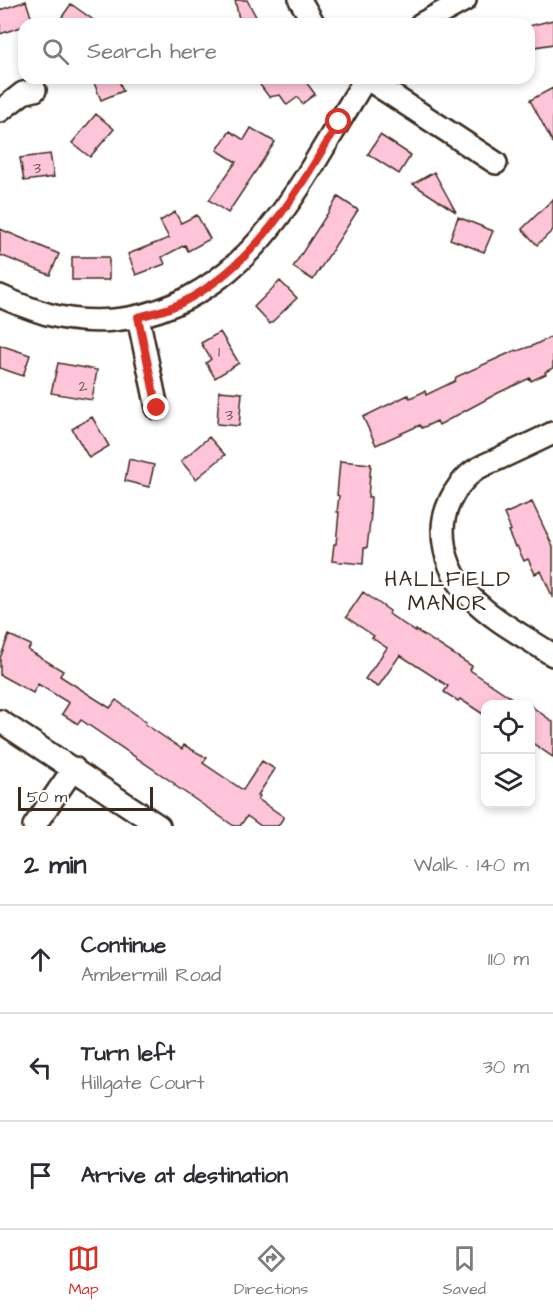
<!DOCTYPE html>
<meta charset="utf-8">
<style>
:root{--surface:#fff;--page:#f2f2f3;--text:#2b2b33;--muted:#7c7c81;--line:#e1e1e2;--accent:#d93025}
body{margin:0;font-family:"Architects Daughter",sans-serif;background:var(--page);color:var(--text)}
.controls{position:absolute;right:18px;bottom:18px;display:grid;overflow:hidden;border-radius:12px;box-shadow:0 3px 9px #0003}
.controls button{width:54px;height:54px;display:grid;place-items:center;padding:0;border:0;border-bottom:2px solid var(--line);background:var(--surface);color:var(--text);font:30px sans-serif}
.scale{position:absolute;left:18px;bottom:15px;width:135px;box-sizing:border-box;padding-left:6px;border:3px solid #3b2a1e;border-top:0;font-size:16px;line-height:21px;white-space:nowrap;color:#3b2a1e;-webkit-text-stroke:4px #fff;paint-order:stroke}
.stop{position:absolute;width:18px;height:18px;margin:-14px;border:4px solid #d93025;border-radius:50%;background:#fff}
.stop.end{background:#d93025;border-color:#fff;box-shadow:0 2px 6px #0008}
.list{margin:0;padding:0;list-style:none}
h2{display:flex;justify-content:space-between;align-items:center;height:78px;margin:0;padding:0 24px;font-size:26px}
h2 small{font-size:20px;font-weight:400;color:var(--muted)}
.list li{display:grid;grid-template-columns:39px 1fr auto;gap:18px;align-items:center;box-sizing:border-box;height:108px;padding:0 24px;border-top:2px solid var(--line)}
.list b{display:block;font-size:22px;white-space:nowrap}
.list p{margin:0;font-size:20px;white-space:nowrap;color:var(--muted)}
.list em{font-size:20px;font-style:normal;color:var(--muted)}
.icon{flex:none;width:33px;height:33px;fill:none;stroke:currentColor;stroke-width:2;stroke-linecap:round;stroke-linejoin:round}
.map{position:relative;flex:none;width:553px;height:826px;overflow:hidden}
.search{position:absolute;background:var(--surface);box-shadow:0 3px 9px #0003;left:18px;right:18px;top:18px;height:66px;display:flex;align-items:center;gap:15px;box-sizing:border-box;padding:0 21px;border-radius:18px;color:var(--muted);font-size:22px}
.sheet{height:402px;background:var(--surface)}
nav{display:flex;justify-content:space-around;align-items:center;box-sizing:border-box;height:84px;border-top:2px solid var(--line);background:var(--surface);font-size:16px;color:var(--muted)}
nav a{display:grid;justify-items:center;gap:3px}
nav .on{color:var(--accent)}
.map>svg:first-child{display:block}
.building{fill:#fec4d9;stroke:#3b2a1e;stroke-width:1.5}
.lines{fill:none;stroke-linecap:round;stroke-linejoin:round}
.street-casing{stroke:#3b2a1e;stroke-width:26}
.street{stroke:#fff;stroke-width:21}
.route{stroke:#d93025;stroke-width:8}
.labels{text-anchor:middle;stroke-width:4.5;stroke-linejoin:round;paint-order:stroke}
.number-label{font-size:16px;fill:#6c504d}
.neighbourhood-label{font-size:21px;letter-spacing:1.5px;fill:#3b2a1e;stroke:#fff}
</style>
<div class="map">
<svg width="553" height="826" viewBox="0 0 553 826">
<rect width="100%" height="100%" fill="#fff"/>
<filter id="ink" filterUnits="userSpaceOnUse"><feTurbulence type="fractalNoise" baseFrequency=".0167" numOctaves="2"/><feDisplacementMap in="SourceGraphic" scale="12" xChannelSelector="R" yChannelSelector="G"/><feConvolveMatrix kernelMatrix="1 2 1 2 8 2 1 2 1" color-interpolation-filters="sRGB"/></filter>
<g filter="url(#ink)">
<path class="building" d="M 235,0 L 247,0 L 260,24 L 240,24 Z
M 26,1 L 33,23 L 24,24 L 24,26 L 0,34 L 0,10 Z
M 71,4 L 99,24 L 57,24 Z
M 553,20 L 553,44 L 529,48 L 529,26 Z
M 92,78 L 118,78 L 123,91 L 101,100 Z
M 255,78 L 303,78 L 315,94 L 302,104 L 298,97 L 287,105 L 280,95 L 269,97 Z
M 553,88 L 553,143 L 530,100 Z
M 96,114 L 114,129 L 90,157 L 72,143 Z
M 251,128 L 275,142 L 228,213 L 209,200 L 236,162 L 217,150 L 230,131 L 244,140 Z
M 380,135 L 411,155 L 399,174 L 368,154 Z
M 50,154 L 54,177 L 24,181 L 20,158 Z
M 434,172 L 456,212 L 413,184 Z
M 338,197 L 358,210 L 313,280 L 293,267 Z
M 553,199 L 553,230 L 537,245 L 522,229 Z
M 175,212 L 181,223 L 197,215 L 210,239 L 188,251 L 185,245 L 162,257 L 165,264 L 136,275 L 128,254 L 169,238 L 160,221 Z
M 458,217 L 493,231 L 484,252 L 450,239 Z
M 0,229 L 59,254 L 50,275 L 0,255 Z
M 72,257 L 109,257 L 109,280 L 72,280 Z
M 280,281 L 297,298 L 270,324 L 254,307 Z
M 220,332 L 239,363 L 215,378 L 206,363 L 211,359 L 201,343 Z
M 553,336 L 553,368 L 545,372 L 546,374 L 531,381 L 530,378 L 498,393 L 439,425 L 437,421 L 422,428 L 420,425 L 376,445 L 363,417 L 408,395 L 410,398 L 425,391 L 426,395 L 455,381 L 456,377 L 516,350 L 517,351 L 532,346 Z
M 0,345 L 30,355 L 23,376 L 0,368 Z
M 58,363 L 97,370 L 92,400 L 51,393 Z
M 219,391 L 242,393 L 239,426 L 217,424 Z
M 92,417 L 109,446 L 89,458 L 72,429 Z
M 209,437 L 225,455 L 196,479 L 181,461 Z
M 129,459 L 154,465 L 149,487 L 125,481 Z
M 340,461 L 371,464 L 368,497 L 371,497 L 370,514 L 371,514 L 367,548 L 364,548 L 363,564 L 332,561 L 334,544 L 336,544 L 339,512 L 337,512 L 339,496 L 337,495 Z
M 532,502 L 553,547 L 553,598 L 541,571 L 535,574 L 528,559 L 524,561 L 517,546 L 515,547 L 508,531 L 511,530 L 504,514 Z
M 363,592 L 390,611 L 389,614 L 416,632 L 416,630 L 472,666 L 470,670 L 522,705 L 486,705 L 486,716 L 460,699 L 458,701 L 444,692 L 448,686 L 400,655 L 378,687 L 365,679 L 387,648 L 372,638 L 374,636 L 346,617 Z
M 9,635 L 31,645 L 28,650 L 63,671 L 60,676 L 110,708 L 116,700 L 146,722 L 145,724 L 182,749 L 184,745 L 207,758 L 203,763 L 243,790 L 262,761 L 275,769 L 258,795 L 260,796 L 258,799 L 284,817 L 278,826 L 261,826 L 247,816 L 240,826 L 234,826 L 174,785 L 175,784 L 81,720 L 78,724 L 62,714 L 69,703 L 38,684 L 33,693 L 0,675 L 0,658 Z
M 531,706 L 553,722 L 553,757 L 531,742 Z"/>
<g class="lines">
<defs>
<path id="street" d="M 300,0 L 314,24
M 421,24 L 465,0
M 366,78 L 496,163
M 0,111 L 23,93 L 35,90
M 0,296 C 15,303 31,309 47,314 C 68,320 92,322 114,320 C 204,311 262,248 307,175 C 327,143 346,110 366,78
M 138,317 L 157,408
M 553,433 C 535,442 517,450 498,459 C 489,463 477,467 470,474 C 454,488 443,510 443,530 C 443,597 504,623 553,655
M 0,721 L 159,826
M 34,826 L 74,768"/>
</defs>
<use href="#street" class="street-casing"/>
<use href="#street" class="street"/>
</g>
</g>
<g class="lines" filter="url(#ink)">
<path class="route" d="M 157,408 L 138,317 C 154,313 171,309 185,301 C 257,263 299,190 339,122"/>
</g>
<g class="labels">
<g class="number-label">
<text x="37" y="173">3</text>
<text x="219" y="357">1</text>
<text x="83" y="391">2</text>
<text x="229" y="420">3</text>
</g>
<g class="neighbourhood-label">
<text x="448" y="586">HALLFIELD<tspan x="448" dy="24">MANOR</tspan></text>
</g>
</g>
</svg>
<div class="controls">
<button><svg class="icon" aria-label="locate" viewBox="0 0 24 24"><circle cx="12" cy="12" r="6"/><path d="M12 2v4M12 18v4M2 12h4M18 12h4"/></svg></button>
<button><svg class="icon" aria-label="layers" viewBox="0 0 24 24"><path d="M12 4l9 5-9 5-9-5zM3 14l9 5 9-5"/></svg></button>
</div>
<div class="scale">50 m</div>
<div class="stop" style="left:339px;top:122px"></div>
<div class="stop end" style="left:157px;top:408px"></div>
<div class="search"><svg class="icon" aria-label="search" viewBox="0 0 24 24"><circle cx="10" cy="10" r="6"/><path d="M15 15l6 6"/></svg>Search here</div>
</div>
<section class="sheet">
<h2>2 min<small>Walk · 140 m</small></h2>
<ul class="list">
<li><svg class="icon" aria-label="ahead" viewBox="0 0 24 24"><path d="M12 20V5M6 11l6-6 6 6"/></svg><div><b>Continue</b><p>Ambermill Road</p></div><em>110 m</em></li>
<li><svg class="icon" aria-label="left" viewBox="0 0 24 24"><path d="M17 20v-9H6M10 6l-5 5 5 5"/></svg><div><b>Turn left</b><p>Hillgate Court</p></div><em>30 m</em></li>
<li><svg class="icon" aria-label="arrive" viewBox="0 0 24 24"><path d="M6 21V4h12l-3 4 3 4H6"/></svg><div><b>Arrive at destination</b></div></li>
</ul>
</section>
<nav>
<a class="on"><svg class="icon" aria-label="map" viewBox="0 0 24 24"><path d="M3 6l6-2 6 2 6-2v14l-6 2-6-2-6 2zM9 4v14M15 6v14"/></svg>Map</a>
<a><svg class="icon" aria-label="directions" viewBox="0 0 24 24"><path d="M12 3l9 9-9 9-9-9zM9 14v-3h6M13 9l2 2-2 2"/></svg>Directions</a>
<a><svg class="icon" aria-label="saved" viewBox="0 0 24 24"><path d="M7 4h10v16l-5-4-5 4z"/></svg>Saved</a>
</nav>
